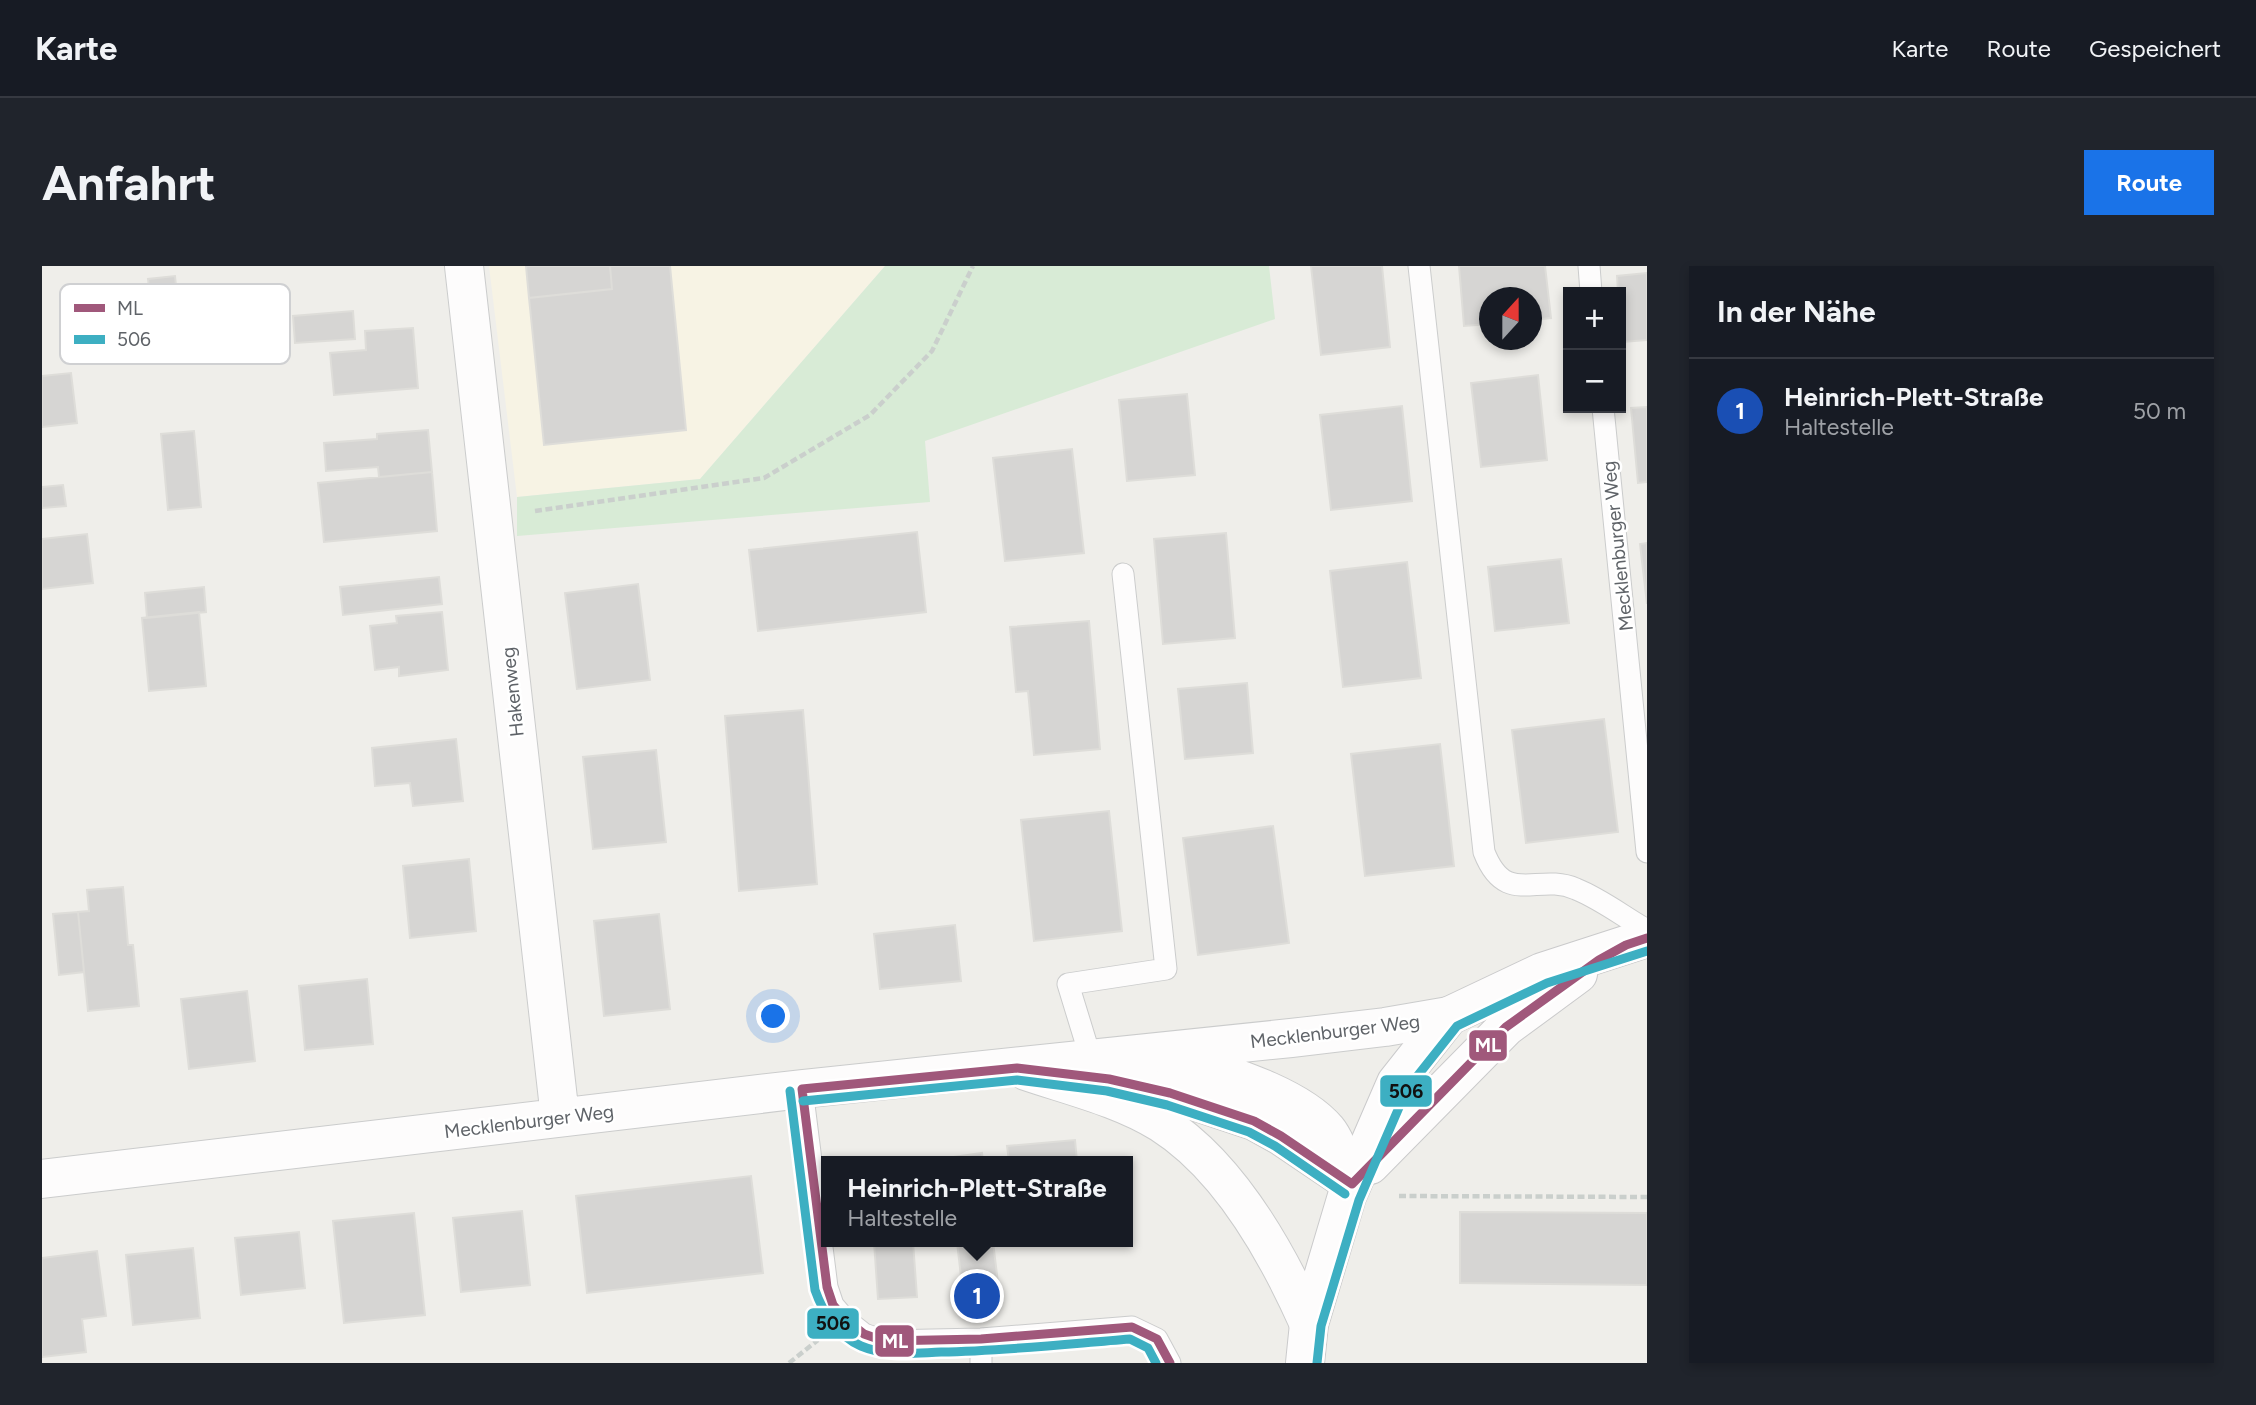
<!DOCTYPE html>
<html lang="de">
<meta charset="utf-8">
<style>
:root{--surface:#171b24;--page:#20242c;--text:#f1f3f6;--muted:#9ea1a6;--line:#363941;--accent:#1a73e8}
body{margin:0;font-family:Figtree,sans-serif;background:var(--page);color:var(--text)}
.controls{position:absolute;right:21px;top:21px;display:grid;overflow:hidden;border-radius:0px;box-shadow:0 4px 10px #0003}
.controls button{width:63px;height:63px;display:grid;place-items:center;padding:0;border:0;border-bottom:2px solid var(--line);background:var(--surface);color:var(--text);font:35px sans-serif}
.compass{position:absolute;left:1437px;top:21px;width:63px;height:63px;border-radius:50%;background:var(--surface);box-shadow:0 4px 10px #0003;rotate:21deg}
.you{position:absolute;left:732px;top:751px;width:24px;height:24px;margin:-18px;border:5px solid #fff;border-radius:50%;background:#1a73e8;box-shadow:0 0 0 10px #1a73e833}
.badge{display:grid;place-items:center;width:46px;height:46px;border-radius:50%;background:var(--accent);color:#fff;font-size:23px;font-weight:700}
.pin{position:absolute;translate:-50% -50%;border:4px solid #fff;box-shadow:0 2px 7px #0006}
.popup{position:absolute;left:779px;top:890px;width:312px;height:91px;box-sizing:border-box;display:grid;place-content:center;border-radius:0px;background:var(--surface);filter:drop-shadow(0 2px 5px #0005);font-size:23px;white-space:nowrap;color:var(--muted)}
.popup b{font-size:26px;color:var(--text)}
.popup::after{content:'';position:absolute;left:50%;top:100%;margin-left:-14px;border:14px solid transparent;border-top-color:var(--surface)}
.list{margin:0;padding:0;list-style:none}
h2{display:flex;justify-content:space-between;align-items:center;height:91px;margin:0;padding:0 28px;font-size:30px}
h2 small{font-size:23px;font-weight:400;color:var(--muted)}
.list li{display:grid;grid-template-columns:46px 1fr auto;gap:21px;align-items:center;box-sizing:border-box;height:105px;padding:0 28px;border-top:2px solid var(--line)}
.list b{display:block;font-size:26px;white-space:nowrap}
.list p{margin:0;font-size:23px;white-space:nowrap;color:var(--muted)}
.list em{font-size:23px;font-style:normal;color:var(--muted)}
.map{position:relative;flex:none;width:1605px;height:1097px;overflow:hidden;border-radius:0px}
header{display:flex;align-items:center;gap:42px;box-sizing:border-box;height:98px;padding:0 35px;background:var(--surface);border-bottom:2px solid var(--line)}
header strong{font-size:33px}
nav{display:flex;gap:38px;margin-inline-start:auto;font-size:24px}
.intro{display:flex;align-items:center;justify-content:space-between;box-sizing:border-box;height:168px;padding:0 42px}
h1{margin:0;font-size:49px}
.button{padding:18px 32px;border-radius:0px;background:var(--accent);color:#fff;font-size:24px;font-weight:700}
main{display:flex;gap:42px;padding:0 42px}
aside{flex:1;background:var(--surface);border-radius:0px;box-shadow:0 4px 10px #0003}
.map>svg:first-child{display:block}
.commercial{fill:#f7f3e4}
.green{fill:#d8ebd6}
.building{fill:#d6d5d3;stroke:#deddd9;stroke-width:2}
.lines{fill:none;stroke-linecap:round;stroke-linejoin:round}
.lane-casing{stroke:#cbcccc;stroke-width:23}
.street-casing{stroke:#cbcccc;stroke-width:40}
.secondary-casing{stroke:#cacacb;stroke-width:40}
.path{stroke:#cacfcc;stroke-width:4.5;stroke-dasharray:7 3.5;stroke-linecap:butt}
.lane{stroke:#fdfcfc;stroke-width:21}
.street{stroke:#fdfcfc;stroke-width:38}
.secondary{stroke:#fdfcfc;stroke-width:38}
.bus-1-casing{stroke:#fff;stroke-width:14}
.bus-2-casing{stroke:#fff;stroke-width:14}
.bus-1{stroke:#a0587b;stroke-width:9}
.bus-2{stroke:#3dafc2;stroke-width:9}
.labels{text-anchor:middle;stroke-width:5;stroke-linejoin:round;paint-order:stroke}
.street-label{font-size:19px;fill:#5f6368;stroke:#fff}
.key{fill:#fff;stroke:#cfd0d2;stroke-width:2}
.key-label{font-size:19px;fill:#5f6368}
.line-badge{stroke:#fff;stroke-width:2.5}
.badge-label{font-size:19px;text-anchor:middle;font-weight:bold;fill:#fff}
.pale-badge-label{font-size:19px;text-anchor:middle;font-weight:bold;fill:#111}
</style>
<header>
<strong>Karte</strong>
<nav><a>Karte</a><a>Route</a><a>Gespeichert</a></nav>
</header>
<div class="intro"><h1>Anfahrt</h1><a class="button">Route</a></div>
<main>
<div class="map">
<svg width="1605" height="1097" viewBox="0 0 1605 1097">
<rect width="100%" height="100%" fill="#efeeea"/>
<path class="commercial" d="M 447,0 L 843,0 L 658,213 L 475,231 Z"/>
<path class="green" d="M 843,0 L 1227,0 L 1233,53 L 883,175 L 888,236 L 475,270 L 475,231 L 658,213 Z"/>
<path class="building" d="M 484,0 L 568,0 L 570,23 L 487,32 Z
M 568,0 L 628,0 L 644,164 L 502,179 L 487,32 L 570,23 Z
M 1269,0 L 1340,0 L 1348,81 L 1279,89 Z
M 1417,0 L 1503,0 L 1509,52 L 1490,54 L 1490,32 L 1448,32 L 1448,58 L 1422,60 Z
M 1605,7 L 1605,74 L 1581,76 L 1579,26 L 1576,26 L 1575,10 Z
M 133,10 L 138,58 L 111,61 L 106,13 Z
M 311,45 L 313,73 L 253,77 L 251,50 Z
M 371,62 L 376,122 L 292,129 L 288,87 L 324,84 L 323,65 Z
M 29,107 L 35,157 L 0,161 L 0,110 Z
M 1496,109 L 1505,194 L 1439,201 L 1429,117 Z
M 1145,128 L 1153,209 L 1085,215 L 1077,134 Z
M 1360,140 L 1370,235 L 1289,244 L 1278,149 Z
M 1605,141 L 1605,216 L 1596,217 L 1589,142 Z
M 386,164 L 390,206 L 337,211 L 336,201 L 284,205 L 282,177 L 335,173 L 335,168 Z
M 152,165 L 159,241 L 126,244 L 119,168 Z
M 1030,183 L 1042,287 L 963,295 L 951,192 Z
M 390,206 L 395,265 L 282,276 L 276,217 Z
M 21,219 L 24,240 L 0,242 L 0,221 Z
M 875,266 L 884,346 L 716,365 L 707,284 Z
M 1184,267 L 1193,372 L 1121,378 L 1112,273 Z
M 45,268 L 51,317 L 0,323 L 0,273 Z
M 1605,277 L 1605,338 L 1598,278 Z
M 1519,293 L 1527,357 L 1453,365 L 1446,301 Z
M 1365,296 L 1379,412 L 1301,421 L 1288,305 Z
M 397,311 L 400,338 L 301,349 L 298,321 Z
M 596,318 L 608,414 L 535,423 L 523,327 Z
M 162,321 L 164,346 L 105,352 L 103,327 Z
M 157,346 L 164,420 L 107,425 L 100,352 Z
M 400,346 L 406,404 L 357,410 L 357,401 L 333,404 L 328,360 L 355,357 L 354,350 Z
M 1047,355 L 1058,483 L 992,489 L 986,425 L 974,426 L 968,361 Z
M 1205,417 L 1211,487 L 1143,493 L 1136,423 Z
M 761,444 L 775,618 L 697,625 L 683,450 Z
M 1562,453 L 1576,566 L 1484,577 L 1470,464 Z
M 414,473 L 421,535 L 371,540 L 368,517 L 333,520 L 330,482 Z
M 1398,478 L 1412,600 L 1323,610 L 1309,488 Z
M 614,484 L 624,576 L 551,583 L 541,491 Z
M 1067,545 L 1080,665 L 992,675 L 979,554 Z
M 1231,560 L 1247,677 L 1156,689 L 1141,572 Z
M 427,593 L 434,665 L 368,672 L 361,600 Z
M 81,621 L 86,679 L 91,679 L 97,740 L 46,745 L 36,646 L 47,645 L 45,624 Z
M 36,646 L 42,706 L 17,709 L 11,648 Z
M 617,648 L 628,743 L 562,750 L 552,655 Z
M 913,659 L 919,715 L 838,723 L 832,668 Z
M 325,713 L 331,778 L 263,784 L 257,720 Z
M 205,725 L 213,795 L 147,803 L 139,733 Z
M 1033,874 L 1035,895 L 967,895 L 965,880 Z
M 940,887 L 941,895 L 905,895 L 904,892 Z
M 709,910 L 721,1007 L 545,1027 L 534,930 Z
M 480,945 L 488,1019 L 419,1026 L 411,952 Z
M 1418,946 L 1605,947 L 1605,1019 L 1418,1017 Z
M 372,947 L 383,1049 L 302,1057 L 291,955 Z
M 257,966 L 263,1022 L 199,1029 L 193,972 Z
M 832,976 L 871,976 L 875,1031 L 836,1033 Z
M 915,976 L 951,976 L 957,1025 L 921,1028 Z
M 151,982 L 158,1052 L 91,1059 L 84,989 Z
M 55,985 L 64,1050 L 40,1053 L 44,1086 L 0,1091 L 0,992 Z"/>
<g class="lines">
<defs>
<path id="lane" d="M 1377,0 L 1442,586 C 1464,642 1495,606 1534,623 C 1559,633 1582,651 1605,664
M 1547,0 L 1549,26
M 1561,142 L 1605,586
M 1049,793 L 1026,718 L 1124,703 L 1081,308
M 760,823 L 785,1021 L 791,1039 L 803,1053 L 822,1068 L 842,1075 L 939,1073 L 1090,1061 L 1115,1073 L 1128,1097
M 939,1073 L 939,1097"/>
<path id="street" d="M 422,0 L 518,851
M 1124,788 C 1171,805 1253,826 1285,864 C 1295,876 1303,903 1310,918
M 984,805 C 1028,820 1079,832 1119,857 C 1187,900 1235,986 1267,1058
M 1057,812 L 1128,827 L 1212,855 L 1239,870 L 1310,918
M 0,913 L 760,823 L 1249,772 L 1343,761 L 1407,750"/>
<path id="secondary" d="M 1328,899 L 1464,761 L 1536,708
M 1263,1097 L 1267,1058 L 1305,930 L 1354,817 L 1407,750 L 1500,706 L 1605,672"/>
</defs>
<use href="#lane" class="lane-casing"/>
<use href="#street" class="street-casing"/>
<use href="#secondary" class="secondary-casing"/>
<path class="path" d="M 493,245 L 722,212 L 828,149 L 890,85 L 931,0
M 1357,930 L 1605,931
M 747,1097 L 776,1074"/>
<use href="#lane" class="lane"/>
<use href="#street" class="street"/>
<use href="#secondary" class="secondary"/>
<defs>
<path id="bus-1" d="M 760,823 L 785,1021 L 791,1039 L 803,1053 L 822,1068 L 842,1075 L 939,1073 L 1090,1061 L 1115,1073 L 1128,1097
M 760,823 L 975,802 L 1067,813 L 1128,827 L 1212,855 L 1239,870 L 1310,918
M 1310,918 L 1464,761 L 1557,694 L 1584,679 L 1605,672"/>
<path id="bus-2" d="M 748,825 L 773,1024 C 781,1047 796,1070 819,1080 C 845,1091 872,1087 899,1086 C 962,1085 1025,1078 1088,1073 L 1106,1082 L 1114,1097
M 761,835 L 975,814 L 1065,825 L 1125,839 L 1207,866 L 1233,880 L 1303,928
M 1275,1097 L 1279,1060 L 1317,934 L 1365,823 L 1415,760 L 1505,717 L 1605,685"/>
</defs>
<use href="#bus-1" class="bus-1-casing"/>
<use href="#bus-2" class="bus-2-casing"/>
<use href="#bus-1" class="bus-1"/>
<use href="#bus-2" class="bus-2"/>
</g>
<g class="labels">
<g class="street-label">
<text transform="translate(1575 280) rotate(-96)" y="7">Mecklenburger Weg</text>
<text transform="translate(470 426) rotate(-96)" y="7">Hakenweg</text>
<text transform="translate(1293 765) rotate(-7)" y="7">Mecklenburger Weg</text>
<text transform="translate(487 855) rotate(-7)" y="7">Mecklenburger Weg</text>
</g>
</g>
<rect x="18" y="18" width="230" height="80" rx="10" class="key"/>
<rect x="32" y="38" width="31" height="8" fill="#a0587b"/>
<rect x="32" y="69" width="31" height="9" fill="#3dafc2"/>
<g class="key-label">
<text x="75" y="49">ML</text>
<text x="75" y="80">506</text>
</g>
<g class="line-badge">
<rect x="1426" y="763" width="40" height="33" rx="7" fill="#a0587b"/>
<rect x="1337" y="808" width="54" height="34" rx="7" fill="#3dafc2"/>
<rect x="764" y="1041" width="54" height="33" rx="7" fill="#3dafc2"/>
<rect x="832" y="1058" width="41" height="34" rx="7" fill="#a0587b"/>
</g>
<g class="badge-label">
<text x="1446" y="786">ML</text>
<text x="853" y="1082">ML</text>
</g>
<g class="pale-badge-label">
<text x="1364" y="832">506</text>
<text x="791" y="1064">506</text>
</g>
</svg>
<div class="controls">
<button>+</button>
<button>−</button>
</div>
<svg class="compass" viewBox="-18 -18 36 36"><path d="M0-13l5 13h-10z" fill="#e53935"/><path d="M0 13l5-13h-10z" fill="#9ea1a6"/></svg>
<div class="you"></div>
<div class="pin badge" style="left:935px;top:1030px;background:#1a4fb4">1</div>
<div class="popup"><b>Heinrich-Plett-Straße</b>Haltestelle</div>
</div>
<aside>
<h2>In der Nähe<small></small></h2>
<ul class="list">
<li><span class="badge" style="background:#1a4fb4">1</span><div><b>Heinrich-Plett-Straße</b><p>Haltestelle</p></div><em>50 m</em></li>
</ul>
</aside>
</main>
